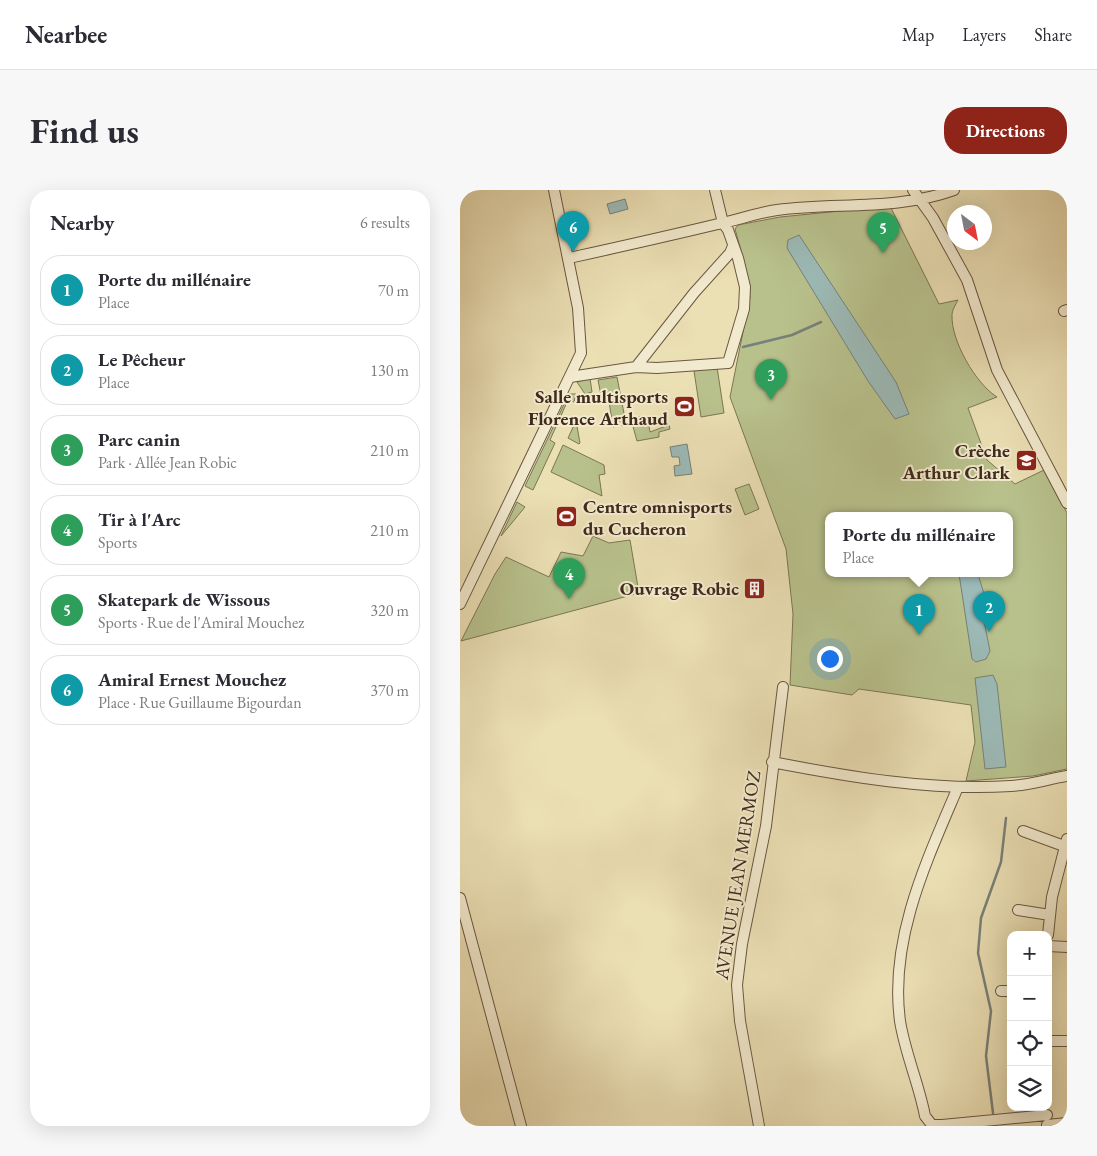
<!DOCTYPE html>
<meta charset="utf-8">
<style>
:root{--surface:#fff;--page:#f7f7f7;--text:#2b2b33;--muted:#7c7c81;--line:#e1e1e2;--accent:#8f2418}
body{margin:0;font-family:"EB Garamond",serif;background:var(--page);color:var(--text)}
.controls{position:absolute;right:15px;bottom:15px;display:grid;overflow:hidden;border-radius:10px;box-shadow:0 5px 20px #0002}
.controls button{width:45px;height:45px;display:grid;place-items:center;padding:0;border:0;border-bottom:1px solid var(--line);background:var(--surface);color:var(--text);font:25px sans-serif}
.compass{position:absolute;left:487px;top:15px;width:45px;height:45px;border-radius:50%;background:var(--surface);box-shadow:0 5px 20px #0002;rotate:148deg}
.you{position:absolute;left:369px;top:468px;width:18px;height:18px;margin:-12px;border:4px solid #fff;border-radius:50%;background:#1a73e8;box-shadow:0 0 0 8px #1a73e833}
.badge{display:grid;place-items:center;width:32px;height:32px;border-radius:50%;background:var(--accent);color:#fff;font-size:16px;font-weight:700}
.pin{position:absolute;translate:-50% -41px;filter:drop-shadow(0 1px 2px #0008)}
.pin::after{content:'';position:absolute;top:26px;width:18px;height:15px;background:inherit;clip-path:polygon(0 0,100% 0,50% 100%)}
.popup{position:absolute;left:365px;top:322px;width:188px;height:65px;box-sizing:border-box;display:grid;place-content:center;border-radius:10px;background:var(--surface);filter:drop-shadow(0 1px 4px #0005);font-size:16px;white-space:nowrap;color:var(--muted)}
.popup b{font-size:19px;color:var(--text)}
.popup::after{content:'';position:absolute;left:50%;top:100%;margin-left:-10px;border:10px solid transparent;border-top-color:var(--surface)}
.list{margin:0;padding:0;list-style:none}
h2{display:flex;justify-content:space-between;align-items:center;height:65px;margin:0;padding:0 20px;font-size:21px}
h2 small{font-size:16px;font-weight:400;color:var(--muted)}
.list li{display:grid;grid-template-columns:32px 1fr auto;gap:15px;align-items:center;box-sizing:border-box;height:70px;margin:0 10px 10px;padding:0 10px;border:1px solid var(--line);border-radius:20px}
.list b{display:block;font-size:19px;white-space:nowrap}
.list p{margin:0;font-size:16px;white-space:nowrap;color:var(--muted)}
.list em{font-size:16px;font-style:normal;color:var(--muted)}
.icon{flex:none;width:28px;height:28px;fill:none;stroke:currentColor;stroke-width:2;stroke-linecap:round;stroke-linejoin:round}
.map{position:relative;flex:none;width:607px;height:936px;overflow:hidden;border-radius:20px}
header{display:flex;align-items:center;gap:30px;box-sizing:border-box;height:70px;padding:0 25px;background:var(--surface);border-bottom:1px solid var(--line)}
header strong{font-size:24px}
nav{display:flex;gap:28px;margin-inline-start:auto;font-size:18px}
.intro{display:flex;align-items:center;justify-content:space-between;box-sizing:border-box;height:120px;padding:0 30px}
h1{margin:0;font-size:35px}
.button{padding:12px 22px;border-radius:20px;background:var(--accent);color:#fff;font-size:18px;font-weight:700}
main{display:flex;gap:30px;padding:0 30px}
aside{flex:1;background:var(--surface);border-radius:20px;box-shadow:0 5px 20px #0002}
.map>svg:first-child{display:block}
.green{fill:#b8c18c;stroke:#7c7654;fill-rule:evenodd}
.water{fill:#9cbab7;stroke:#778079}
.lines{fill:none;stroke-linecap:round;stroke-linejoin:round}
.stream{stroke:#778079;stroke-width:2.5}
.minor-casing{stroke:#6a5742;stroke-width:12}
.minor{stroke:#f2eace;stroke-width:10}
.labels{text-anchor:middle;stroke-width:4;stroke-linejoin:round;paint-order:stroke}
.poi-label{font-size:19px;font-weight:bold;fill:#3f2a1c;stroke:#f2eace;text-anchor:end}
.street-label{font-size:19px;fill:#3f2a1c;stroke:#f2eace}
</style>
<header>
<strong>Nearbee</strong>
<nav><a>Map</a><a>Layers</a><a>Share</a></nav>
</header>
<div class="intro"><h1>Find us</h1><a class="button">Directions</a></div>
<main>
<aside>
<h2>Nearby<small>6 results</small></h2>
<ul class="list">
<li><span class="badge" style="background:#0f9aa8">1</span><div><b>Porte du millénaire</b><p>Place</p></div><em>70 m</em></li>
<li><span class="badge" style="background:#0f9aa8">2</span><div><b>Le Pêcheur</b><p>Place</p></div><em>130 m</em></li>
<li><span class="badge" style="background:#2e9e5b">3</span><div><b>Parc canin</b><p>Park · Allée Jean Robic</p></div><em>210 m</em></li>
<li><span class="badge" style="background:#2e9e5b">4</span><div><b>Tir à l'Arc</b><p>Sports</p></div><em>210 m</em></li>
<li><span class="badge" style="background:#2e9e5b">5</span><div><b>Skatepark de Wissous</b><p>Sports · Rue de l'Amiral Mouchez</p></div><em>320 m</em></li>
<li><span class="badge" style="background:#0f9aa8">6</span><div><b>Amiral Ernest Mouchez</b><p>Place · Rue Guillaume Bigourdan</p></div><em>370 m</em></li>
</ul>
</aside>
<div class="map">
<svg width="607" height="936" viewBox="0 0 607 936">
<rect width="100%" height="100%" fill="#ebdfb4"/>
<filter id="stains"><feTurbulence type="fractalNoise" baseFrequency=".004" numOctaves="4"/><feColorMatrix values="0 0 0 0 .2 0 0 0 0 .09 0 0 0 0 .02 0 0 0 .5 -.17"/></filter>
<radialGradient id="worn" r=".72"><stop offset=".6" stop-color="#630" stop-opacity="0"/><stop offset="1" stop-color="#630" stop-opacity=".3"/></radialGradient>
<path class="green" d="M 430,16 L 479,114 L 498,110 C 496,114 492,120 492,125 C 491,151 516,194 537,207 L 508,218 L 527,270 L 555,294 L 584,280 L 607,323 L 607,579 L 573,586 L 506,591 L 515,552 L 511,515 L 399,499 L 392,505 L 330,495 L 333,424 L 326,359 L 270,207 L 290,107 L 284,71 L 275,39 L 278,35 L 320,27 ZM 369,326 L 549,326 L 549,384 L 369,384 Z
M 257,177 L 264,223 L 241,227 L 234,181 Z
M 157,187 L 166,234 L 162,236 L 161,231 L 157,232 L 157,236 L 153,237 L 148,205 L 141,205 L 138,190 Z
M 130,188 L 132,202 L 125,204 L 117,192 Z
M 109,204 L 116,204 L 114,212 L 108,210 L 90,250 L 95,253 L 73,300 L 65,296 Z
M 183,226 L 183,231 L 188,230 L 190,242 L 209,235 L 210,239 L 199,242 L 199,247 L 177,251 L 172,233 L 176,228 Z
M 116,231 L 120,253 L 119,254 L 108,248 Z
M 103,255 L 144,275 L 145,284 L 139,285 L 142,306 L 91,282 Z
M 289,294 L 299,319 L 285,325 L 275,299 Z
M 57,312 L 65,317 L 41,346 Z
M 133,346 L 149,353 L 170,350 L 179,403 L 1,451 L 35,384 L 46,367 L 89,387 L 101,362 L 123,366 Z"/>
<path class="water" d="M 165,9 L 168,19 L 150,24 L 147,14 Z
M 339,45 L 436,192 L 449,224 L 435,229 L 408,191 L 327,58 L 328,50 Z
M 227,254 L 232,284 L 215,286 L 214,276 L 220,275 L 219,267 L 212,267 L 210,257 Z
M 499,384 L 518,384 L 525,407 L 524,431 L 530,461 L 526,469 L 516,472 L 512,469 Z
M 533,485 L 537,494 L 546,577 L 525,579 L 515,488 Z"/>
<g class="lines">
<path class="stream" d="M 283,157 L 332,145 L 361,132
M 533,923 L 526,866 L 531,821 L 518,763 L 521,728 L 541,672 L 546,628"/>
<defs>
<path id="minor" d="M 453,0 L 473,28 L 507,90 L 537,180 L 607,313
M 109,68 C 159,57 208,46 258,34 C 278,30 296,23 317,20 C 377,12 435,21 494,0
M 604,121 L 607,120
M 176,177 L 234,103 L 270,63 L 273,56
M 110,187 L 176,177 L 197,178 L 268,173 L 284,119 L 285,97 L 278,68 L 268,40 L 263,33 L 255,0
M 0,414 L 121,163 L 118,118 L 94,0
M 312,572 C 390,587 471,601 551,596 C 570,595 588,589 607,586
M 498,597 C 467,670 429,749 440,831 C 445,863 459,894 465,926 L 472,935 L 482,935 L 587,925
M 563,641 L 604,656
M 0,708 L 61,936
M 558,720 L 590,725
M 588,745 L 592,707 L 607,649
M 588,756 L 607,757
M 541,801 L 551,801
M 588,851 L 607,851
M 587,935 L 607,933
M 299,936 L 280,831 L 277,795 L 282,754 L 306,636 L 323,497"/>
</defs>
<use href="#minor" class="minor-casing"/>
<use href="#minor" class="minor"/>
</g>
<defs>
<symbol id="stadium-square" viewBox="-11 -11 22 22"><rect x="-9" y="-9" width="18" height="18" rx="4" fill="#8f2418" stroke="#f2eace"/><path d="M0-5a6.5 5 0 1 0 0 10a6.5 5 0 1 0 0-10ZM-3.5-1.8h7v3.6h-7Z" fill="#fff"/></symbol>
<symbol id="school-square" viewBox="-11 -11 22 22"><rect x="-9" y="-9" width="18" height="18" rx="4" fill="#8f2418" stroke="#f2eace"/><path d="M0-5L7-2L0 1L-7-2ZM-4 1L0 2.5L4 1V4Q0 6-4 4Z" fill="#fff"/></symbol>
<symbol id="building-square" viewBox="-11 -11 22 22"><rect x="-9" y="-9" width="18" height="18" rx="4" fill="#8f2418" stroke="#f2eace"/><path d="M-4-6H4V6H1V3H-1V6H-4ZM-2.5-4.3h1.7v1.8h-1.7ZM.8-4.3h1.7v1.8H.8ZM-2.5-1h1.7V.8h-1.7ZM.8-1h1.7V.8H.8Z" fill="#fff"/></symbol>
</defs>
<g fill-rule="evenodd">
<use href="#stadium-square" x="212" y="204" width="25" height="25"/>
<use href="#school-square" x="554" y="258" width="25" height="25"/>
<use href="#stadium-square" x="94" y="314" width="25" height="25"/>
<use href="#building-square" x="282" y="386" width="25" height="25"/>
</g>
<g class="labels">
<g class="poi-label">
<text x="208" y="213">Salle multisports<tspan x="208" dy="22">Florence Arthaud</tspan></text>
<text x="550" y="267">Crèche<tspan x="550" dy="22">Arthur Clark</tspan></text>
<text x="123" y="323" text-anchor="start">Centre omnisports<tspan x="123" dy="22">du Cucheron</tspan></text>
<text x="279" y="405">Ouvrage Robic</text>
</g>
<g class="street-label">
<text transform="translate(277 685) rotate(-81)" y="7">AVENUE JEAN MERMOZ</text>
</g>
</g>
<rect width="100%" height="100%" filter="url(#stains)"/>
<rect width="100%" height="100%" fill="url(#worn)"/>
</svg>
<div class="controls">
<button>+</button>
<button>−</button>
<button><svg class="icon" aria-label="locate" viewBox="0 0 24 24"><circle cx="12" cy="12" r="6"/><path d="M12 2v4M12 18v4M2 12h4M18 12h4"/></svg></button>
<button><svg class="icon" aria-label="layers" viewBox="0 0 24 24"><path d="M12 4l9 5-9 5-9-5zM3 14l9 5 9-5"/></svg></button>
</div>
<svg class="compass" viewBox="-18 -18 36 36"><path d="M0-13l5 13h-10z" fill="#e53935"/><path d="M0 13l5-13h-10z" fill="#7c7c81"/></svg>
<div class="you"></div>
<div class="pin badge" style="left:459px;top:445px;background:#0f9aa8">1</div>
<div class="popup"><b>Porte du millénaire</b>Place</div>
<div class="pin badge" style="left:529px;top:442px;background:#0f9aa8">2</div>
<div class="pin badge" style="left:311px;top:210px;background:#2e9e5b">3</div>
<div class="pin badge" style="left:109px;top:409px;background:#2e9e5b">4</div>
<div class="pin badge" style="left:423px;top:63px;background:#2e9e5b">5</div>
<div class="pin badge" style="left:113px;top:62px;background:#0f9aa8">6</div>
</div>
</main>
